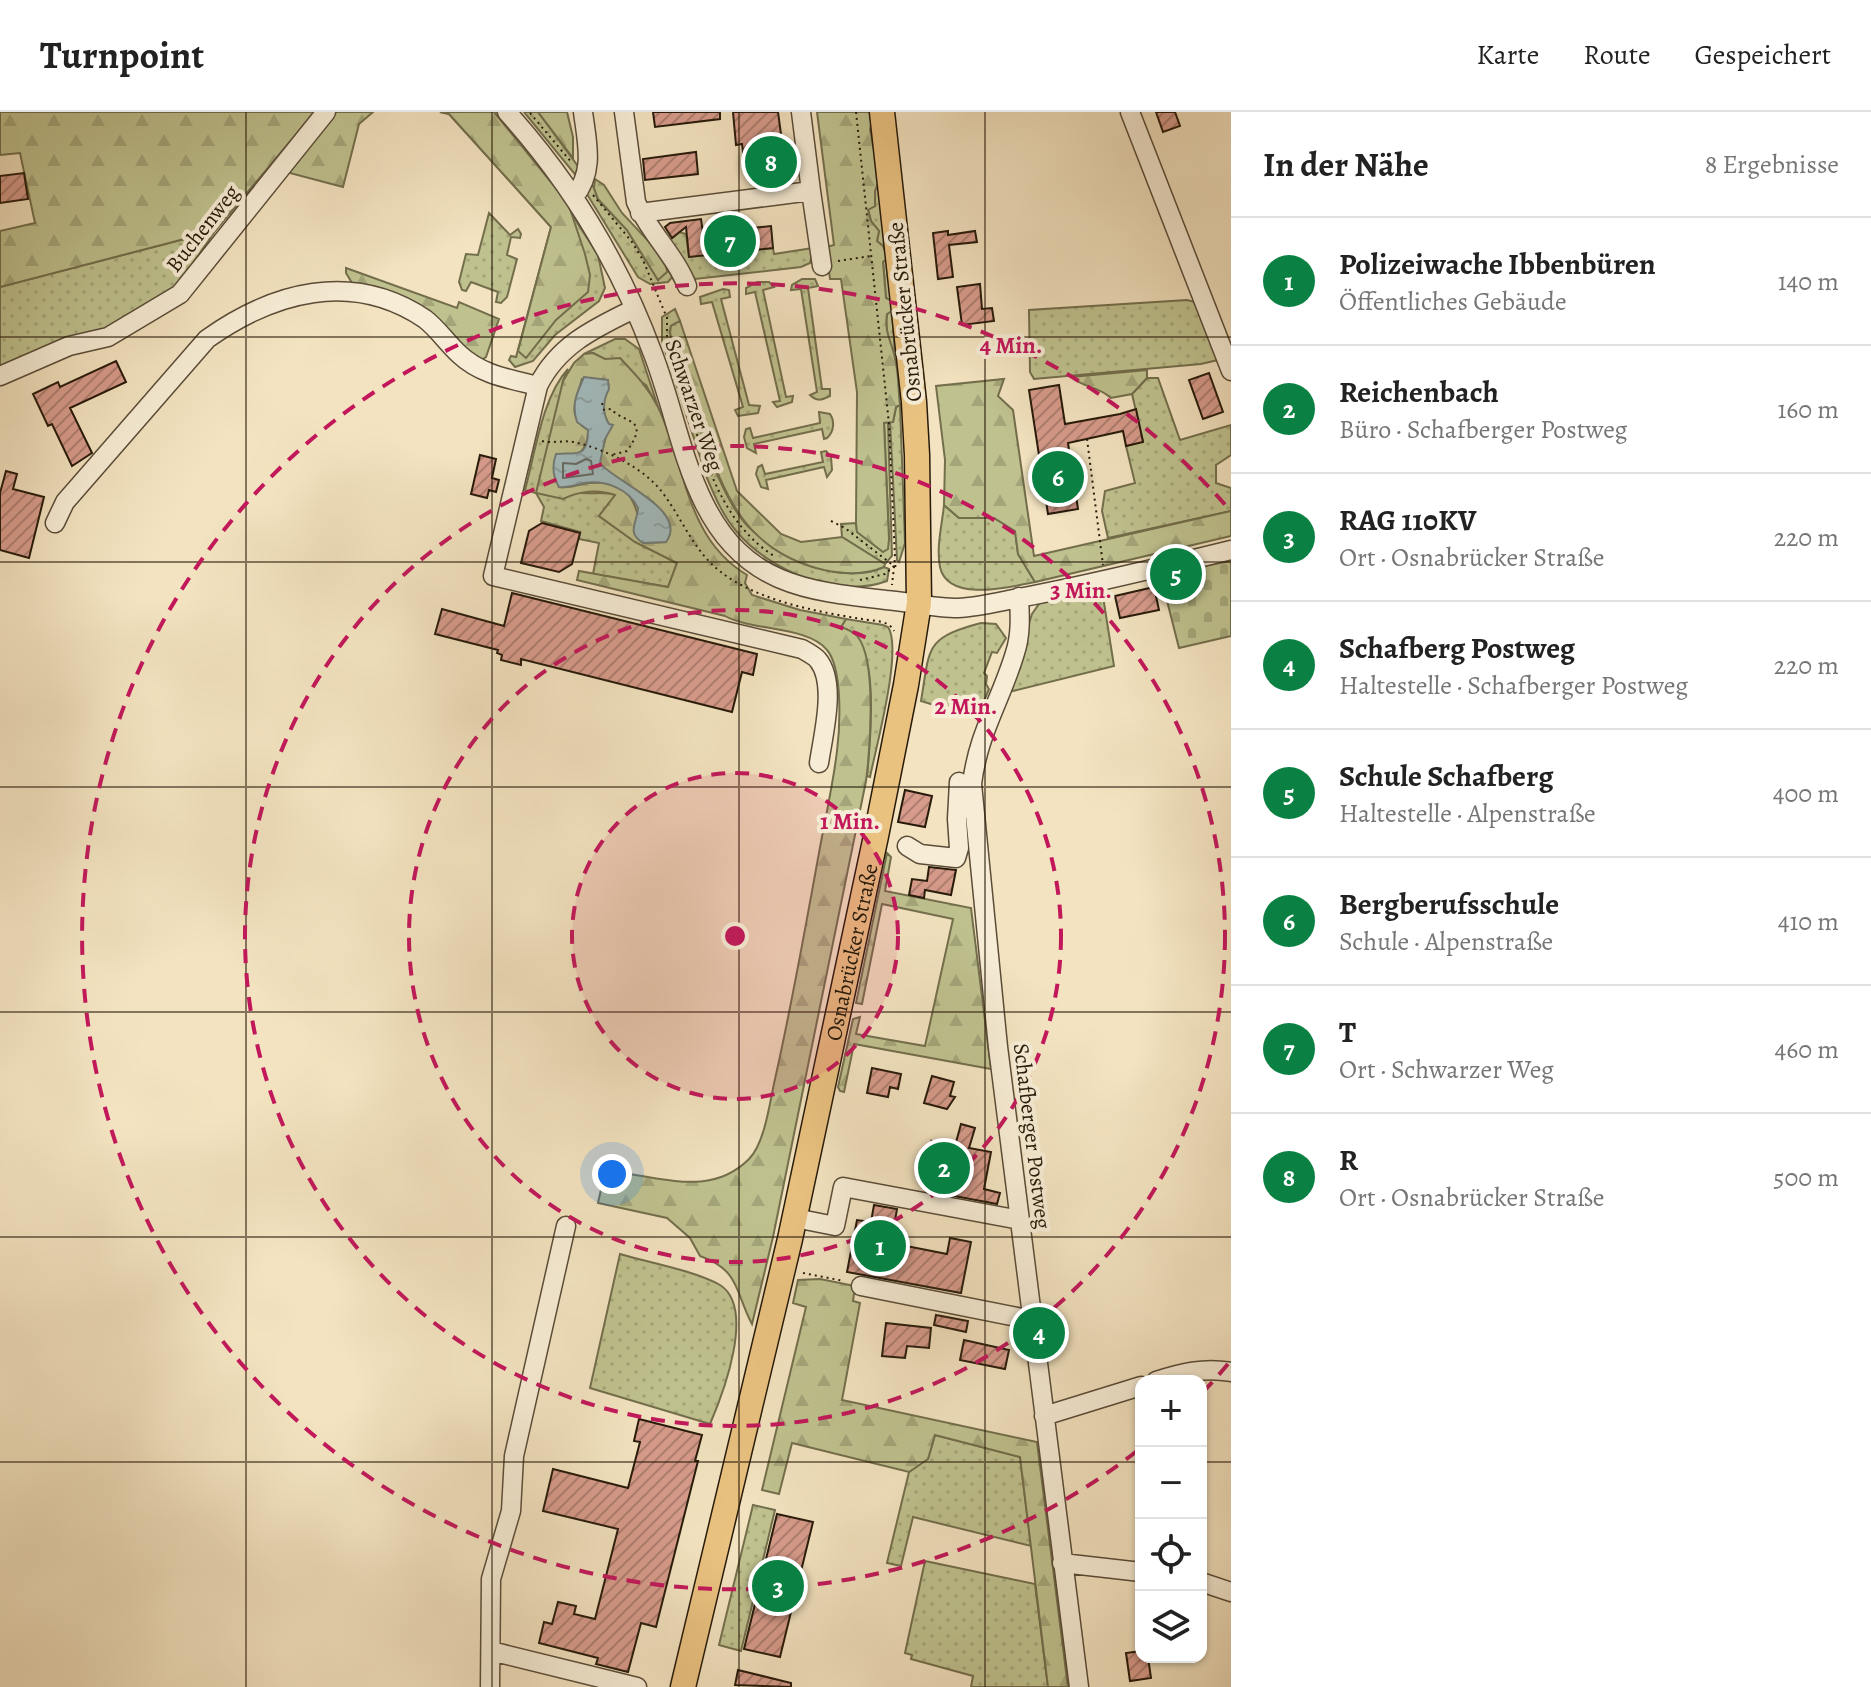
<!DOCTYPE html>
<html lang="de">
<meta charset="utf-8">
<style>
:root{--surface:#fff;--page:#f2f2f2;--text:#222;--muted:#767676;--line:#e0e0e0;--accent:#0b8043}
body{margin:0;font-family:Alegreya,serif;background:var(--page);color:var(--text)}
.controls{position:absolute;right:24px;bottom:24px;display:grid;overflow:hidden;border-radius:16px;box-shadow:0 2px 6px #0004}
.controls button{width:72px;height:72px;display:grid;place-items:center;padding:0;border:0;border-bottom:2px solid var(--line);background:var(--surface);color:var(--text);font:40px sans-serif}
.you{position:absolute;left:612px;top:1062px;width:28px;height:28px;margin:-20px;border:6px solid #fff;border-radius:50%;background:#1a73e8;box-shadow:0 0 0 12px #1a73e833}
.badge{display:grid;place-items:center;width:52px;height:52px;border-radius:50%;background:var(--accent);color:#fff;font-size:26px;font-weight:700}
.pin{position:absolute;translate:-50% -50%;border:4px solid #fff;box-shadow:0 2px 8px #0006}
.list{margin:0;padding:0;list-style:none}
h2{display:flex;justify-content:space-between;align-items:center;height:104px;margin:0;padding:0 32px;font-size:34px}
h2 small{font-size:26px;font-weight:400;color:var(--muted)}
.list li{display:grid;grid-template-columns:52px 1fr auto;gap:24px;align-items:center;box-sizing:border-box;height:128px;padding:0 32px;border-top:2px solid var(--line)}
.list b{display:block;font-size:30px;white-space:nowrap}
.list p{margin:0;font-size:26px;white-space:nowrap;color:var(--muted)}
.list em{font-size:26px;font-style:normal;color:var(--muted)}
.icon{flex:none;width:44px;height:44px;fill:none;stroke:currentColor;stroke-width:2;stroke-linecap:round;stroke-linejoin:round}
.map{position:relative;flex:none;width:1231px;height:1575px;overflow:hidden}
header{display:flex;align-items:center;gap:48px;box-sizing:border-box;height:112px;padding:0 40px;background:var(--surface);border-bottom:2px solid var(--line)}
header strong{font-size:38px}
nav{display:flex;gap:44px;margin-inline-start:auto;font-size:28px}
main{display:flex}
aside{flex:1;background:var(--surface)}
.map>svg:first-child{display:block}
.grass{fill:url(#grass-dots);stroke:#736e4c;stroke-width:2}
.forest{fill:url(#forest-firs);stroke:#736e4c;stroke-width:2;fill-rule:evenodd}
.cemetery{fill:url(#cemetery-stones);stroke:#736e4c;stroke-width:2}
.water{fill:url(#water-ripples);stroke:#717b76;stroke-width:2}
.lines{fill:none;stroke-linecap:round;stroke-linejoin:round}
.shore{stroke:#646a64;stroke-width:2}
.building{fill:url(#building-hatch);stroke:#271a0a;stroke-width:2}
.minor-casing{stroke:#5a4c38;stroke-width:21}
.major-casing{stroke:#271a0a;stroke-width:27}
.path{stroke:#271a0a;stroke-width:2;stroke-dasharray:2 4;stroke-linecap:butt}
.minor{stroke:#f7edd6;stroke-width:18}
.major{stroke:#eac280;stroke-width:24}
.grid{fill:none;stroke:#271a0a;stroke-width:2;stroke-opacity:0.55}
.ring{fill:none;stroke:#c2185b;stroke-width:4;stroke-dasharray:14 10}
.labels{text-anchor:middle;stroke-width:8;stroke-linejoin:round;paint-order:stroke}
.street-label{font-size:22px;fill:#271a0a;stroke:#f7edd6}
.centre{fill:#c2185b;stroke:#f7edd6;stroke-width:4}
.ring-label{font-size:24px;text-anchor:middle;font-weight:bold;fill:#c2185b;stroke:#f7edd6;stroke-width:8;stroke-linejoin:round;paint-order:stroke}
</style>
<header>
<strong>Turnpoint</strong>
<nav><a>Karte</a><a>Route</a><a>Gespeichert</a></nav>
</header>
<main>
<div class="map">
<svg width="1231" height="1575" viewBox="0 0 1231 1575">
<defs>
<pattern id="grass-dots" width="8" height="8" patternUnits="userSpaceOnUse" patternTransform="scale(2)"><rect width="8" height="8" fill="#bfc28f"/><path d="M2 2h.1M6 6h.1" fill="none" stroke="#a4a67a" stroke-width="1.8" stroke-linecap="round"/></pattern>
<pattern id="forest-firs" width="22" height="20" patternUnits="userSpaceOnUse" patternTransform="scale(2)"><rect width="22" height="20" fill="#bfc28f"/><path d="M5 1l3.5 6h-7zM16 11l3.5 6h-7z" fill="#a4a67a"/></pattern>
<pattern id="cemetery-stones" width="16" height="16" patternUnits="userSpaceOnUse" patternTransform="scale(2)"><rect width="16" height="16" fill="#bfc28f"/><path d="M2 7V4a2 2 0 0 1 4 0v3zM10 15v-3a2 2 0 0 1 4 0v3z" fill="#a4a67a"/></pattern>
<pattern id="water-ripples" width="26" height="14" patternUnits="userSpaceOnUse" patternTransform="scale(2)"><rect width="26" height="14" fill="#a2bbbe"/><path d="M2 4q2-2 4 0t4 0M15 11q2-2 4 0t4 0" fill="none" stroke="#8ca0a2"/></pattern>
<pattern id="building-hatch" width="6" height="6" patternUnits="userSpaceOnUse" patternTransform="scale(2)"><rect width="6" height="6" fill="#d79b8b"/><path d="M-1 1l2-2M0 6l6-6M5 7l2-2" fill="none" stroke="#ae7e70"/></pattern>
</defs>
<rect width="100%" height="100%" fill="#f3e3c0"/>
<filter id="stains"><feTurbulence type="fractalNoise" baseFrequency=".0025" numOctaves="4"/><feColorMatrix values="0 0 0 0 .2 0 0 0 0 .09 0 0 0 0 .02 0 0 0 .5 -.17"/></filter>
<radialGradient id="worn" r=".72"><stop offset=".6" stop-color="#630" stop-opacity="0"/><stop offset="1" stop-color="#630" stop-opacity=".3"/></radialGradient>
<path class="grass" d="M 440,0 L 499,0 L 529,36 L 598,143 L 605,176 L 599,189 L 555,223 L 533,249 L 515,255 L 509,248 L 511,244 L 516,245 L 551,115 L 449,2 Z
M 524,0 L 538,0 L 594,76 L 598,88 L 627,118 L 658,168 L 666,148 L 673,164 L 668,170 L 650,172 L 638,165 L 574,61 Z
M 870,0 L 873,0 L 888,136 L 895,244 C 888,230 885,217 887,202 L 892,199 L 892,189 L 886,186 L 883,150 L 888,146 L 883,134 L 877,129 L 879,119 L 871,109 L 868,97 L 875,94 L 875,79 L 880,66 L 870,18 L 872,8 Z
M 489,101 L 510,123 L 518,117 L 521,122 L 520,126 L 511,125 L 507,143 L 517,147 L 507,185 L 501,191 L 496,190 L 498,180 L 471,170 L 466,179 L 462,178 L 459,170 L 466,142 L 478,143 Z
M 215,119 L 177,175 L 107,218 L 0,257 L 0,175 Z
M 679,120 L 686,122 L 689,145 L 773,136 L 774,142 L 813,136 L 810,151 L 801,155 L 695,167 L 669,129 Z
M 802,167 L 815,167 L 818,174 L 808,176 L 822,277 L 830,277 L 830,284 C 822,288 817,290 810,283 L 817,280 L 801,177 L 791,178 L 792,173 Z
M 757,170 L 769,170 L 774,175 L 763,178 L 786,285 L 793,284 L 792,290 L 777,295 L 773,290 L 780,289 L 755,180 L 746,182 L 746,176 Z
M 723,177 L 729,178 L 730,185 L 721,187 L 749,293 L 760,294 L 758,301 L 738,304 L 735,298 L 743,295 L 712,190 L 701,192 L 700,185 Z
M 1187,188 L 1195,190 L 1218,248 L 1201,252 L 1034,267 L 1030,260 L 1029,198 Z
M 675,197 L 680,209 L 671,214 L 670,220 L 672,230 C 688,278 717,391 754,420 C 766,430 782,438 796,446 C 820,461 858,467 884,455 L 889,457 L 887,469 C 837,487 770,459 737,420 C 723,404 715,385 707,366 L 662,229 L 662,205 Z
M 615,227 L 625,227 L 639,237 L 659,298 L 646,273 L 593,241 L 584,242 Z
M 568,257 L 563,269 L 576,380 C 591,383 602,379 616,383 L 599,404 L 635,430 L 677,451 L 668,475 L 593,462 L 599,431 L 579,427 L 580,420 L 541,409 L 544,395 L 536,381 L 525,378 C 535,342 542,285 568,257 Z
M 1147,266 L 1158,266 L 1180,328 L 1231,313 L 1231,343 L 1216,353 L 1216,371 L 1231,376 L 1231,399 L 1108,426 L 1102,399 L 1105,379 L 1135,371 L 1126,334 L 1143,329 L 1132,282 Z
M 900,293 L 905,431 L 899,450 L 897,448 L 890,310 L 893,310 L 896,295 Z
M 819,300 L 830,302 C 835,309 834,320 827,326 L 824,327 L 822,317 L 754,332 L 756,341 L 747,336 L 744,325 L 746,317 L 750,316 L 753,326 L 820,311 Z
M 884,310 L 888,310 L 892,444 L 885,452 L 842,425 L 841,412 L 856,411 L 857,420 L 889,427 Z
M 826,339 L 831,345 L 832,358 L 827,365 L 824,355 L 766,368 L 768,377 L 761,375 L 756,362 L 758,355 L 762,353 L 765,362 L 823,350 L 821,340 Z
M 944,393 L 959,406 L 994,406 L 1015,419 L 1018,442 L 1035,470 C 1010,475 948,491 940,455 C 936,436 942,413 944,393 Z
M 1098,475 L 1102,478 L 1114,554 L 1013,579 L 1009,573 L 1032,502 L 1041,489 Z
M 846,507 L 883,513 L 888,515 C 903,537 876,635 870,665 L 867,664 C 870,632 876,566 863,538 C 859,529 848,522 841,515 Z
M 981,511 L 996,512 L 1006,526 L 997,541 L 992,540 L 984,561 L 987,564 L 986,572 L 989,577 L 977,606 L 921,589 C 930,536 924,526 981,511 Z
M 620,1142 C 647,1150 696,1159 720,1173 C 756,1196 723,1282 710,1312 L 590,1276 Z
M 935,1323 L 1020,1345 L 1031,1434 L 913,1405 L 901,1454 L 887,1451 L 909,1360 L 928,1347 Z
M 753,1393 L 775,1398 L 741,1539 L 719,1533 Z
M 925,1449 L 1035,1472 L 1048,1575 L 971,1575 L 973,1564 L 911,1547 L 912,1543 L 905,1541 Z"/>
<path class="forest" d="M 0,0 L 313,0 L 314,1 L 215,119 L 0,175 L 0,119 L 35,111 L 20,41 L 0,43 Z
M 336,0 L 373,0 L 359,12 L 343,75 L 286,60 Z
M 440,0 L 494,0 L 568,91 L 585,142 L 590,163 L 588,180 L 556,208 L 526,246 L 518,239 L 551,115 L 449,2 Z
M 538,0 L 567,0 L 573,25 L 573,46 Z
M 817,0 L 870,0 L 872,8 L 870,18 L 880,66 L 875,79 L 875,94 L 868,98 L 871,109 L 879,119 L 877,129 L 883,134 L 888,146 L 883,150 L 886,186 L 892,189 L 892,199 L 887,202 C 884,222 892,229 895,247 C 899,261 898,278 900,293 L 896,295 L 893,310 L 884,311 L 889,427 L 888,437 L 883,440 L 857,420 L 856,411 L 857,280 L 841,167 L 830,167 L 826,135 L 834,133 Z
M 595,67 L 604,73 L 622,101 L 666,148 L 667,160 L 658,168 L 627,118 L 598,87 L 594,76 Z
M 346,156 L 457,196 L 459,190 L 499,207 L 486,245 L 481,248 L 394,183 L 352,171 L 346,161 Z
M 680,209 L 737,379 L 781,422 L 801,430 L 842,425 L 885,452 L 884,455 C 866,463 843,462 824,458 C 747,440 725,386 702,318 C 692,289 682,260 672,230 L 670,220 L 671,214 Z
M 593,241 L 605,247 L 620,246 C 635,262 648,275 658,295 C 686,353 685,426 747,463 L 745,471 L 752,483 L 800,498 L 846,507 L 841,515 C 847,517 854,520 858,525 C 877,550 870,638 866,669 L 773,1125 L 752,1212 C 735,1180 740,1158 700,1144 L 690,1126 L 667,1106 L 598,1091 L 602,1073 L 618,1064 L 629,1062 C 672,1068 714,1082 749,1047 C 765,1031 770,989 775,967 C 792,892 805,817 819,741 C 825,707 833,673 837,639 C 840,615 843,557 827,538 C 808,514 752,519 725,504 L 577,468 L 579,459 L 668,475 L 677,451 L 635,430 L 599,404 L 615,383 C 598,377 579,379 563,387 L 536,381 L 563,269 L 574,251 L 584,242 ZM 582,267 L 603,267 L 604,302 L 609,313 L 599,351 L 603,356 L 654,391 L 666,430 L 643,431 C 637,396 635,367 589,371 C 579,372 570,377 559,375 L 567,342 L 575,344 C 584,340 589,328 588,318 C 565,305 577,286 582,267 Z
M 1147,258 L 1147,266 L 1132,282 L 1111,286 C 1096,273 1086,277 1071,265 Z
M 1004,267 L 998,284 L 1013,298 L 1034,444 L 1231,399 L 1231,424 L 1035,470 L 1018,442 L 1015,419 L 994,406 L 959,406 L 944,393 L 945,348 L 936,274 Z
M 887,741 L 891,745 L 885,779 L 971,796 L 991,957 L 854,932 L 844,980 L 840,979 L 838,975 L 853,907 L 860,905 L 856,922 L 925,934 L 953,807 L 882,792 L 862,892 L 856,891 Z
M 820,1167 L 855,1174 L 853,1189 L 860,1191 L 842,1288 L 1037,1330 L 1068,1575 L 1048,1575 L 1020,1345 L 935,1323 L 928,1347 L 909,1360 L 792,1331 L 779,1382 L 762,1378 L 806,1195 L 793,1191 L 798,1168 Z"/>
<path class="cemetery" d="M 1231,449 L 1231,524 L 1179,536 L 1162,469 L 1183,464 L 1183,458 Z"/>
<path class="water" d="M 584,265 L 608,268 L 609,277 C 603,288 602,301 609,312 L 613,313 L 605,327 L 600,351 C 613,369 690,398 666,430 L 643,431 C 626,420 637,412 638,396 C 628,376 605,368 584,371 C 575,373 568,376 559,375 C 553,365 552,353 556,342 C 575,340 588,348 588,318 L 577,310 C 571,292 577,281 584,265 Z"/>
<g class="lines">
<path class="shore" d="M 586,347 L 591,349 L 593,362 L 563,366 L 563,351 L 576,352 Z"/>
</g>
<path class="building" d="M 653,0 L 720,0 L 720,7 L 655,15 Z
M 733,0 L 778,0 L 783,37 L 793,36 L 796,57 L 746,64 L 742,32 L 736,33 Z
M 1156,0 L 1175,0 L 1180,14 L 1163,20 Z
M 696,40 L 698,62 L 645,68 L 643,47 Z
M 24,61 L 28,87 L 0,91 L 0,64 Z
M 701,107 L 703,121 L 771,114 L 773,136 L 689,145 L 686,115 L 672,126 L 665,115 L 670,111 Z
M 948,119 L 948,123 L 975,119 L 977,130 L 949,133 L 953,165 L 938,167 L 933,121 Z
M 980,172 L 982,197 L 992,196 L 994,209 L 962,213 L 957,175 Z
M 116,249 L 126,270 L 70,296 L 92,341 L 72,354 L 52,312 L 48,314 L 33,282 L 58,270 L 60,275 Z
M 1209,261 L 1223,300 L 1203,307 L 1189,268 Z
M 1059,273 L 1065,312 L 1120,302 L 1136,297 L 1143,330 L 1126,334 L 1123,319 L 1068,331 L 1078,397 L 1048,402 L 1029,278 Z
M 480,343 L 496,347 L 492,366 L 499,368 L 496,380 L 489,378 L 487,386 L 471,382 Z
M 6,359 L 17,362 L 13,377 L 44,385 L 29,446 L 0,438 L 0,381 Z
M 542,411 L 580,421 L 572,452 L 559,460 L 521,451 L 529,419 Z
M 1154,475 L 1159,498 L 1120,506 L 1115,484 Z
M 512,481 L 757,542 L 753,563 L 742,560 L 732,600 L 521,547 L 521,553 L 501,548 L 502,543 L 497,541 L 498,538 L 435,522 L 442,497 L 504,514 Z
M 905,678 L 932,684 L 925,715 L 898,710 Z
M 929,755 L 956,758 L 951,783 L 925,778 L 924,786 L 909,783 L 912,767 L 927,769 Z
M 872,956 L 901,962 L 898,977 L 890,975 L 888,985 L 867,981 Z
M 932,964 L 954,970 L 950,984 L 955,985 L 947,997 L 924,991 Z
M 961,1012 L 975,1016 L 969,1036 L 991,1040 L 984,1077 L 1000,1081 L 997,1092 L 933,1080 L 940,1044 L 932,1029 L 955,1034 Z
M 874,1093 L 897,1097 L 891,1131 L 947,1142 L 950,1126 L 971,1130 L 961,1181 L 847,1160 L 857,1108 L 871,1110 Z
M 936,1203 L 968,1209 L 966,1220 L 934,1213 Z
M 886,1211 L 931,1216 L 929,1236 L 907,1234 L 905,1246 L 882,1244 Z
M 964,1228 L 1009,1238 L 1005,1257 L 960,1248 Z
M 639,1307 L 702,1323 L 695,1349 L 698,1349 L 656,1515 L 641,1511 L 628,1560 L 596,1552 L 598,1546 L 539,1531 L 544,1510 L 552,1512 L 558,1490 L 576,1494 L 574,1502 L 595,1507 L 618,1417 L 543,1399 L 553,1357 L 628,1376 L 640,1330 L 634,1329 Z
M 777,1402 L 813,1410 L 780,1545 L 744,1537 Z
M 1141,1539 L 1141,1545 L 1148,1545 L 1151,1566 L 1130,1569 L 1126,1541 Z
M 738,1558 L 791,1571 L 791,1575 L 735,1573 Z"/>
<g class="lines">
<defs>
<path id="minor" d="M 507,0 C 571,71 620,152 653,242 C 672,291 681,345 704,391 C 744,472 805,479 886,488 C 909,490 935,496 958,496 C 980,495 1002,489 1024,485 C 1093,472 1162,455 1231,438
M 624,0 L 636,90 C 649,120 675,143 687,174
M 1130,0 L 1231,259
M 811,79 L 822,154
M 574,85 C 595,59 587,31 583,0
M 640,101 L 811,79 L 801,0
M 634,197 C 595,216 558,233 538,274 L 493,464 L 802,537 C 807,540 815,544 818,548 C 837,571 823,623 819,651
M 0,264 L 69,234 L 108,225 L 180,182 L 326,0
M 55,411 L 65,390 L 207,227 C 273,180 352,158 425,207 C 438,217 447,231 459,242 C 481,263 510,267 538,274
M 1019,485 C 1020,504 1021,523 1015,541 C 1001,588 978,621 972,672 L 998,935 L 1079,1575
M 907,734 L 920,742 L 956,746 L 959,736 L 957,707 L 959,670
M 795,1106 L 835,1114 L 843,1075 L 1020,1108
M 861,1174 L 1032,1208
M 1156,1269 C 1181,1261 1204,1255 1231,1260
M 1044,1304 L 1141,1274
M 1062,1451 L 1141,1460
M 1201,1470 L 1231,1480
M 491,1539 L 637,1575
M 490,1575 L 491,1467 L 511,1399 L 514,1344 L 566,1114"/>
<g id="major">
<path id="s1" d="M 683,1575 L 790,1127 L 876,724 L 906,573 L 919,491 L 917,343 L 914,290 L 882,0"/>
</g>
</defs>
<use href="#minor" class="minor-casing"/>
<use href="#major" class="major-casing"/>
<path class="path" d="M 856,0 L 889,312 L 895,446 L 892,473
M 530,1 L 572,51
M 593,83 L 632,130 L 643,148 L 667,206 L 667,224 L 673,246
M 838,149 L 871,144
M 684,282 C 704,342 718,408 774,444
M 602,291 L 604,298 L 611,297 C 624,312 651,305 627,339 L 611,343
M 1087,327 L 1103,453
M 542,329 C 554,332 566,327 578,331 C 606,338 644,356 662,380 C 687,413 694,445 734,469 C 771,491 819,500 862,507 C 873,509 889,508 894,519
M 831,409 L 845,416 L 894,454 L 899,454
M 860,468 L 885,462 L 894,454
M 803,1161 L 844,1169"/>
<use href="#minor" class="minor"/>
<use href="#major" class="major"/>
</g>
<path class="grid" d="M 246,0 L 246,1575M 492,0 L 492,1575M 739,0 L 739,1575M 985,0 L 985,1575M 0,225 L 1231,225M 0,450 L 1231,450M 0,675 L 1231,675M 0,900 L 1231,900M 0,1125 L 1231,1125M 0,1350 L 1141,1350M 1201,1350 L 1231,1350"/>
<circle cx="735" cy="824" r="163" fill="#c2185b" fill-opacity=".12"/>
<g class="ring">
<circle cx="735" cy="824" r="163"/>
<circle cx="735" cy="824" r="326"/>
<circle cx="735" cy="824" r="490"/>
<path d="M1228 1252A653 653 0 0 1 1205 1278M1137 1339A653 653 0 1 1 1228 396"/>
</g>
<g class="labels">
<g class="street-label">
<text transform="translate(202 116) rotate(-52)" y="8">Buchenweg</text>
<text transform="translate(904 200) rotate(-96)" y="8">Osnabrücker Straße</text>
<text transform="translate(695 293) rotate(71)" y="8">Schwarzer Weg</text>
<text dy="8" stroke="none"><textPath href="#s1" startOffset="754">Osnabrücker Straße</textPath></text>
<text transform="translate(1033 1024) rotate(83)" y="8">Schafberger Postweg</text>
</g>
</g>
<circle cx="735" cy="824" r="12" class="centre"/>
<g class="ring-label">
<text x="1011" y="241">4 Min.</text>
<text x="1081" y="486">3 Min.</text>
<text x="966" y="602">2 Min.</text>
<text x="850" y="717">1 Min.</text>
</g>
<rect width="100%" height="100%" filter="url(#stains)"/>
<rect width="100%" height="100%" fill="url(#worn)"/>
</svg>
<div class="controls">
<button>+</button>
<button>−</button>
<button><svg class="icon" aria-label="locate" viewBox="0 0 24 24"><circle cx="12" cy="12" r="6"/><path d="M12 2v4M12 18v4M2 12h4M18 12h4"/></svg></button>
<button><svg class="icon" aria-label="layers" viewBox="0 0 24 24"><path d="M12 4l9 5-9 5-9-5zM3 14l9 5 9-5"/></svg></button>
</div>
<div class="you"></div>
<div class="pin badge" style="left:880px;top:1134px">1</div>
<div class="pin badge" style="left:944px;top:1056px">2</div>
<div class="pin badge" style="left:778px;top:1474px">3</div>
<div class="pin badge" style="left:1039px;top:1221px">4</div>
<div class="pin badge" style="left:1176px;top:462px">5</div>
<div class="pin badge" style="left:1058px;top:365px">6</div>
<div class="pin badge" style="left:730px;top:129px">7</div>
<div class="pin badge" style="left:771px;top:50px">8</div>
</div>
<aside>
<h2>In der Nähe<small>8 Ergebnisse</small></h2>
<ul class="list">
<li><span class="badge">1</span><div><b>Polizeiwache Ibbenbüren</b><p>Öffentliches Gebäude</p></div><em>140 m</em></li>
<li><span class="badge">2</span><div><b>Reichenbach</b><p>Büro · Schafberger Postweg</p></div><em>160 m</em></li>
<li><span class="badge">3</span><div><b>RAG 110KV</b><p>Ort · Osnabrücker Straße</p></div><em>220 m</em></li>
<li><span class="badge">4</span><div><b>Schafberg Postweg</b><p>Haltestelle · Schafberger Postweg</p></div><em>220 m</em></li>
<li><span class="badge">5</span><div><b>Schule Schafberg</b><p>Haltestelle · Alpenstraße</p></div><em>400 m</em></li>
<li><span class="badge">6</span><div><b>Bergberufsschule</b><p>Schule · Alpenstraße</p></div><em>410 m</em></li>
<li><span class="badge">7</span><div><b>T</b><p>Ort · Schwarzer Weg</p></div><em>460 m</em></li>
<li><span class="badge">8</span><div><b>R</b><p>Ort · Osnabrücker Straße</p></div><em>500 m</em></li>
</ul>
</aside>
</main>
